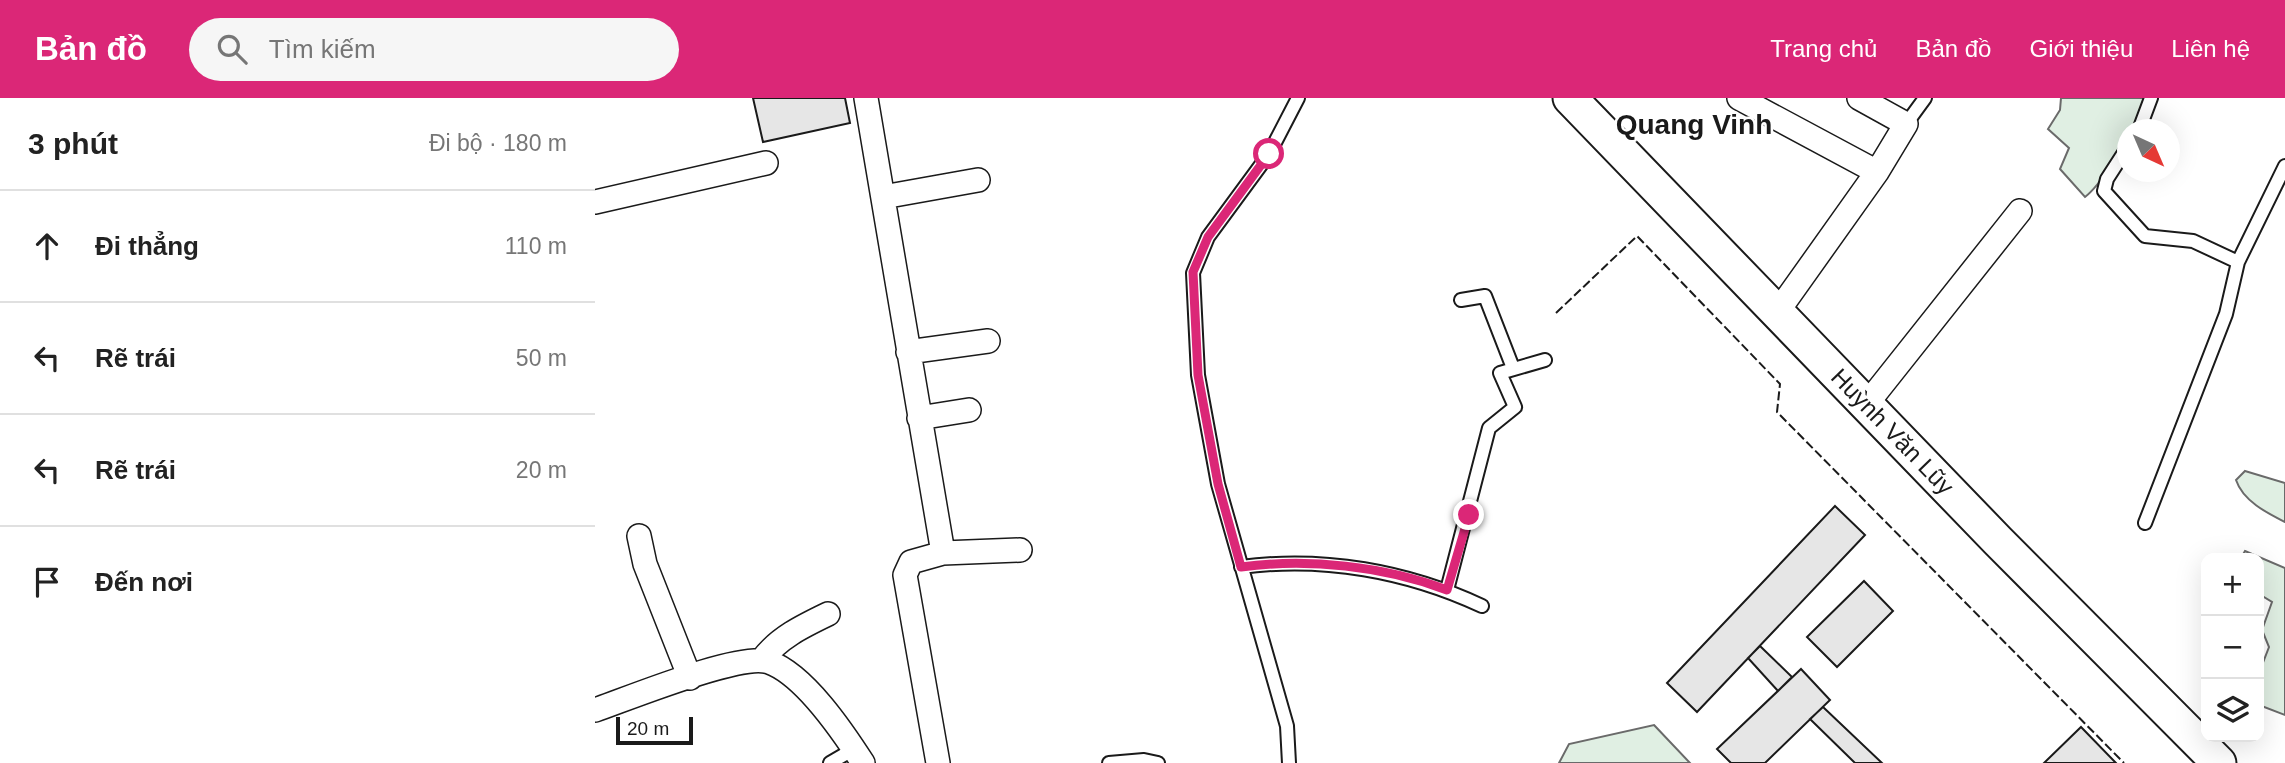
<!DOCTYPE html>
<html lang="vi">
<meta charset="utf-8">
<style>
:root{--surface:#fff;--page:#f6f6f6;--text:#222;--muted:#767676;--line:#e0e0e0;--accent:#db2777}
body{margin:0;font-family:Arial,sans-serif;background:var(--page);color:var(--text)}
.controls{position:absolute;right:21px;bottom:21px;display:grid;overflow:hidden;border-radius:14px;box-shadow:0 7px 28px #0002}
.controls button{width:63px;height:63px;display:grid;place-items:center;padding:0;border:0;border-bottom:2px solid var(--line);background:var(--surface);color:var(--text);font:35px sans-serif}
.compass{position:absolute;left:1522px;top:21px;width:63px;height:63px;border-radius:50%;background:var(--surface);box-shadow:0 7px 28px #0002;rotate:136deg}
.scale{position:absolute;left:21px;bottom:18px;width:77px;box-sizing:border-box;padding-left:7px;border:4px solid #1a1a1a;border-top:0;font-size:19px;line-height:24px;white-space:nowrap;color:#1a1a1a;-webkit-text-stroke:5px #fff;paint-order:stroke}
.stop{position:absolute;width:21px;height:21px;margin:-16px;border:5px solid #db2777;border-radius:50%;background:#fff}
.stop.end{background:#db2777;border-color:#fff;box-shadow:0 2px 7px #0008}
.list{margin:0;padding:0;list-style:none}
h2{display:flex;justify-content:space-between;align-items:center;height:91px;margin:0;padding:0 28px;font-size:30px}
h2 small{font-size:23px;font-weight:400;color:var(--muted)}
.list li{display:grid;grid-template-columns:46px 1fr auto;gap:21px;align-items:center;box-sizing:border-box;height:112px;padding:0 28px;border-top:2px solid var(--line)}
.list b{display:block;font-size:26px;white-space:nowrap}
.list em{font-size:23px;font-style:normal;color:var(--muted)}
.icon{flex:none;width:38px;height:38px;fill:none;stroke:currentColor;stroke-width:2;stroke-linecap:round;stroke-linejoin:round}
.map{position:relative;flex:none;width:1690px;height:665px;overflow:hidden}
header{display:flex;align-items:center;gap:42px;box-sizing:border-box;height:98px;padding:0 35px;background:var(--accent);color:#fff}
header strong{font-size:33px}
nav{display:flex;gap:38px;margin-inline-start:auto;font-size:24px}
.search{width:490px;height:63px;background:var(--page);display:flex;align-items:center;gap:18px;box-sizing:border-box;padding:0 24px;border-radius:38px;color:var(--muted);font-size:26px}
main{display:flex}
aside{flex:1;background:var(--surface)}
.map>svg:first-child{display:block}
.green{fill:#e0efe3;stroke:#6a6a6a;stroke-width:2}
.building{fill:#e6e6e6;stroke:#1a1a1a;stroke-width:2}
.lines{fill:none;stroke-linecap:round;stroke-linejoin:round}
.lane-casing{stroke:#1a1a1a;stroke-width:16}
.street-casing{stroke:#1a1a1a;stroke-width:26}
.secondary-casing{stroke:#1a1a1a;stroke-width:37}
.lane{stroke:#fff;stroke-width:12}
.street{stroke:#fff;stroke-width:23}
.secondary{stroke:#fff;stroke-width:33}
.fence{stroke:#1a1a1a;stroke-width:2;stroke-dasharray:9 3.5;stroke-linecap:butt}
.route{stroke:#db2777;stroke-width:9}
.labels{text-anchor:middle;stroke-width:5;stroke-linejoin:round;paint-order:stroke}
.street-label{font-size:24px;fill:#1a1a1a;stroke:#fff}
.quarter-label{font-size:28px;font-weight:bold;fill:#1a1a1a;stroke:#fff}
</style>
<header>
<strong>Bản đồ</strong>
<div class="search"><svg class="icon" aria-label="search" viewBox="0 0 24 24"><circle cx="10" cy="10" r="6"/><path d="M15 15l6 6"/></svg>Tìm kiếm</div>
<nav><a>Trang chủ</a><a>Bản đồ</a><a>Giới thiệu</a><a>Liên hệ</a></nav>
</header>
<main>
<aside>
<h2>3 phút<small>Đi bộ · 180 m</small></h2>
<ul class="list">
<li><svg class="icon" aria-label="ahead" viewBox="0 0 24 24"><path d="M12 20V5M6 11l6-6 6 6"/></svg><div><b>Đi thẳng</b></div><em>110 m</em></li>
<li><svg class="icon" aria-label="left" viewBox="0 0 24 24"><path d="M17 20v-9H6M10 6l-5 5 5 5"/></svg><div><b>Rẽ trái</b></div><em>50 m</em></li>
<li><svg class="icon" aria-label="left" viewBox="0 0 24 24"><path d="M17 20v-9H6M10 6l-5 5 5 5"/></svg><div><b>Rẽ trái</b></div><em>20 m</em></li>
<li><svg class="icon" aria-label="arrive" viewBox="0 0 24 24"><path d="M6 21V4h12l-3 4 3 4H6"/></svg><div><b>Đến nơi</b></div></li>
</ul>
</aside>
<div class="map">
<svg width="1690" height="665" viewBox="0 0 1690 665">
<rect width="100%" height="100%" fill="#fff"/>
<path class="green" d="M 1466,0 L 1550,0 L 1538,31 L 1532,32 C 1532,48 1503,89 1490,99 L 1465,71 L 1474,50 L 1453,31 L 1465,12 Z
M 1650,373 L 1690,385 L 1690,424 C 1672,415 1648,403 1641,382 Z
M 1650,453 L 1690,470 L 1690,617 L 1664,607 L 1664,575 L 1674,549 L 1667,532 L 1677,504 L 1664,496 L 1664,460 L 1646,460 Z
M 1059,627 L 1095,665 L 964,665 L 974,646 Z"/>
<path class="building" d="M 158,0 L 250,0 L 255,25 L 168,44 Z
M 1240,408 L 1270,437 L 1102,614 L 1072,585 Z
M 1269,483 L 1298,513 L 1242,569 L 1212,539 Z
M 1165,548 L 1197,579 L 1183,593 L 1153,560 Z
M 1206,571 L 1235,602 L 1170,665 L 1136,665 L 1122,651 Z
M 1228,609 L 1287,665 L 1260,665 L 1215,621 Z
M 1486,629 L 1521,665 L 1449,665 Z"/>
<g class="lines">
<defs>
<path id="lane" d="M 1311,26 L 1330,0
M 1544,32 L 1556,0
M 1532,50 L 1512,81 L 1509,93 L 1550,138 L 1598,143 L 1643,164
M 866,202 L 890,198 L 918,270
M 1550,425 L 1631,216 L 1643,164 L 1690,68
M 646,469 C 728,458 812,473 887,508
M 852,492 L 894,330 L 920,309 L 905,275 L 950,262
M 235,665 L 259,651
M 514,665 L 549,662 L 563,665
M 694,665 L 692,628 L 623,386 L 603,277 L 598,175 L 613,139 L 674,56 L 703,0"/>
<path id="street" d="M 271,0 L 348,455 L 316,464 L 310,477 L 343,665
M 1144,0 L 1282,74 L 1181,216
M 1264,0 L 1311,26 L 1282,74
M 288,99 L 383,82
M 0,104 L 171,65
M 313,254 L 393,243
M 1271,307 L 1425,113
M 324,320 L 374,312
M 44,438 L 50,466 L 95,580
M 348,455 L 425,452
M 167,562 C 183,540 208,528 233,516
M 0,612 C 32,601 146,554 174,564 C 210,577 248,634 268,665"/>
<g id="secondary">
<path id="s1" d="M 975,0 L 1403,443 L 1624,665"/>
</g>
</defs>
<use href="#lane" class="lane-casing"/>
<use href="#street" class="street-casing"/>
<use href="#secondary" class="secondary-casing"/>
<use href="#lane" class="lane"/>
<use href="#street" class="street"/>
<use href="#secondary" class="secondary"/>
<path class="fence" d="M 961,215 L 1042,138 L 1185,286 L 1182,314 L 1529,665"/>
</g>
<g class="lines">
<path class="route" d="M 674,56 L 613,139 L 598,174 L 603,277 L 623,386 L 646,469 C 713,460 789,468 852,492 L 874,417"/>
</g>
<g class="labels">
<g class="street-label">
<text dy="8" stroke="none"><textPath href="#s1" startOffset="464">Huỳnh Văn Lũy</textPath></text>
</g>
<g class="quarter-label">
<text x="1099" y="36">Quang Vinh</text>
</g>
</g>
</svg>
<div class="controls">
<button>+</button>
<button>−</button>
<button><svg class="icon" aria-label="layers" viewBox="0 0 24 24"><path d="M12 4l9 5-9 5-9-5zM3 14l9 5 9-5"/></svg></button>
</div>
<svg class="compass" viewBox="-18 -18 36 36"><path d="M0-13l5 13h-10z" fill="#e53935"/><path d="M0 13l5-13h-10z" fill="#767676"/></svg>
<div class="scale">20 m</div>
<div class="stop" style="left:674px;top:56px"></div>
<div class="stop end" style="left:874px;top:417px"></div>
</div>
</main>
